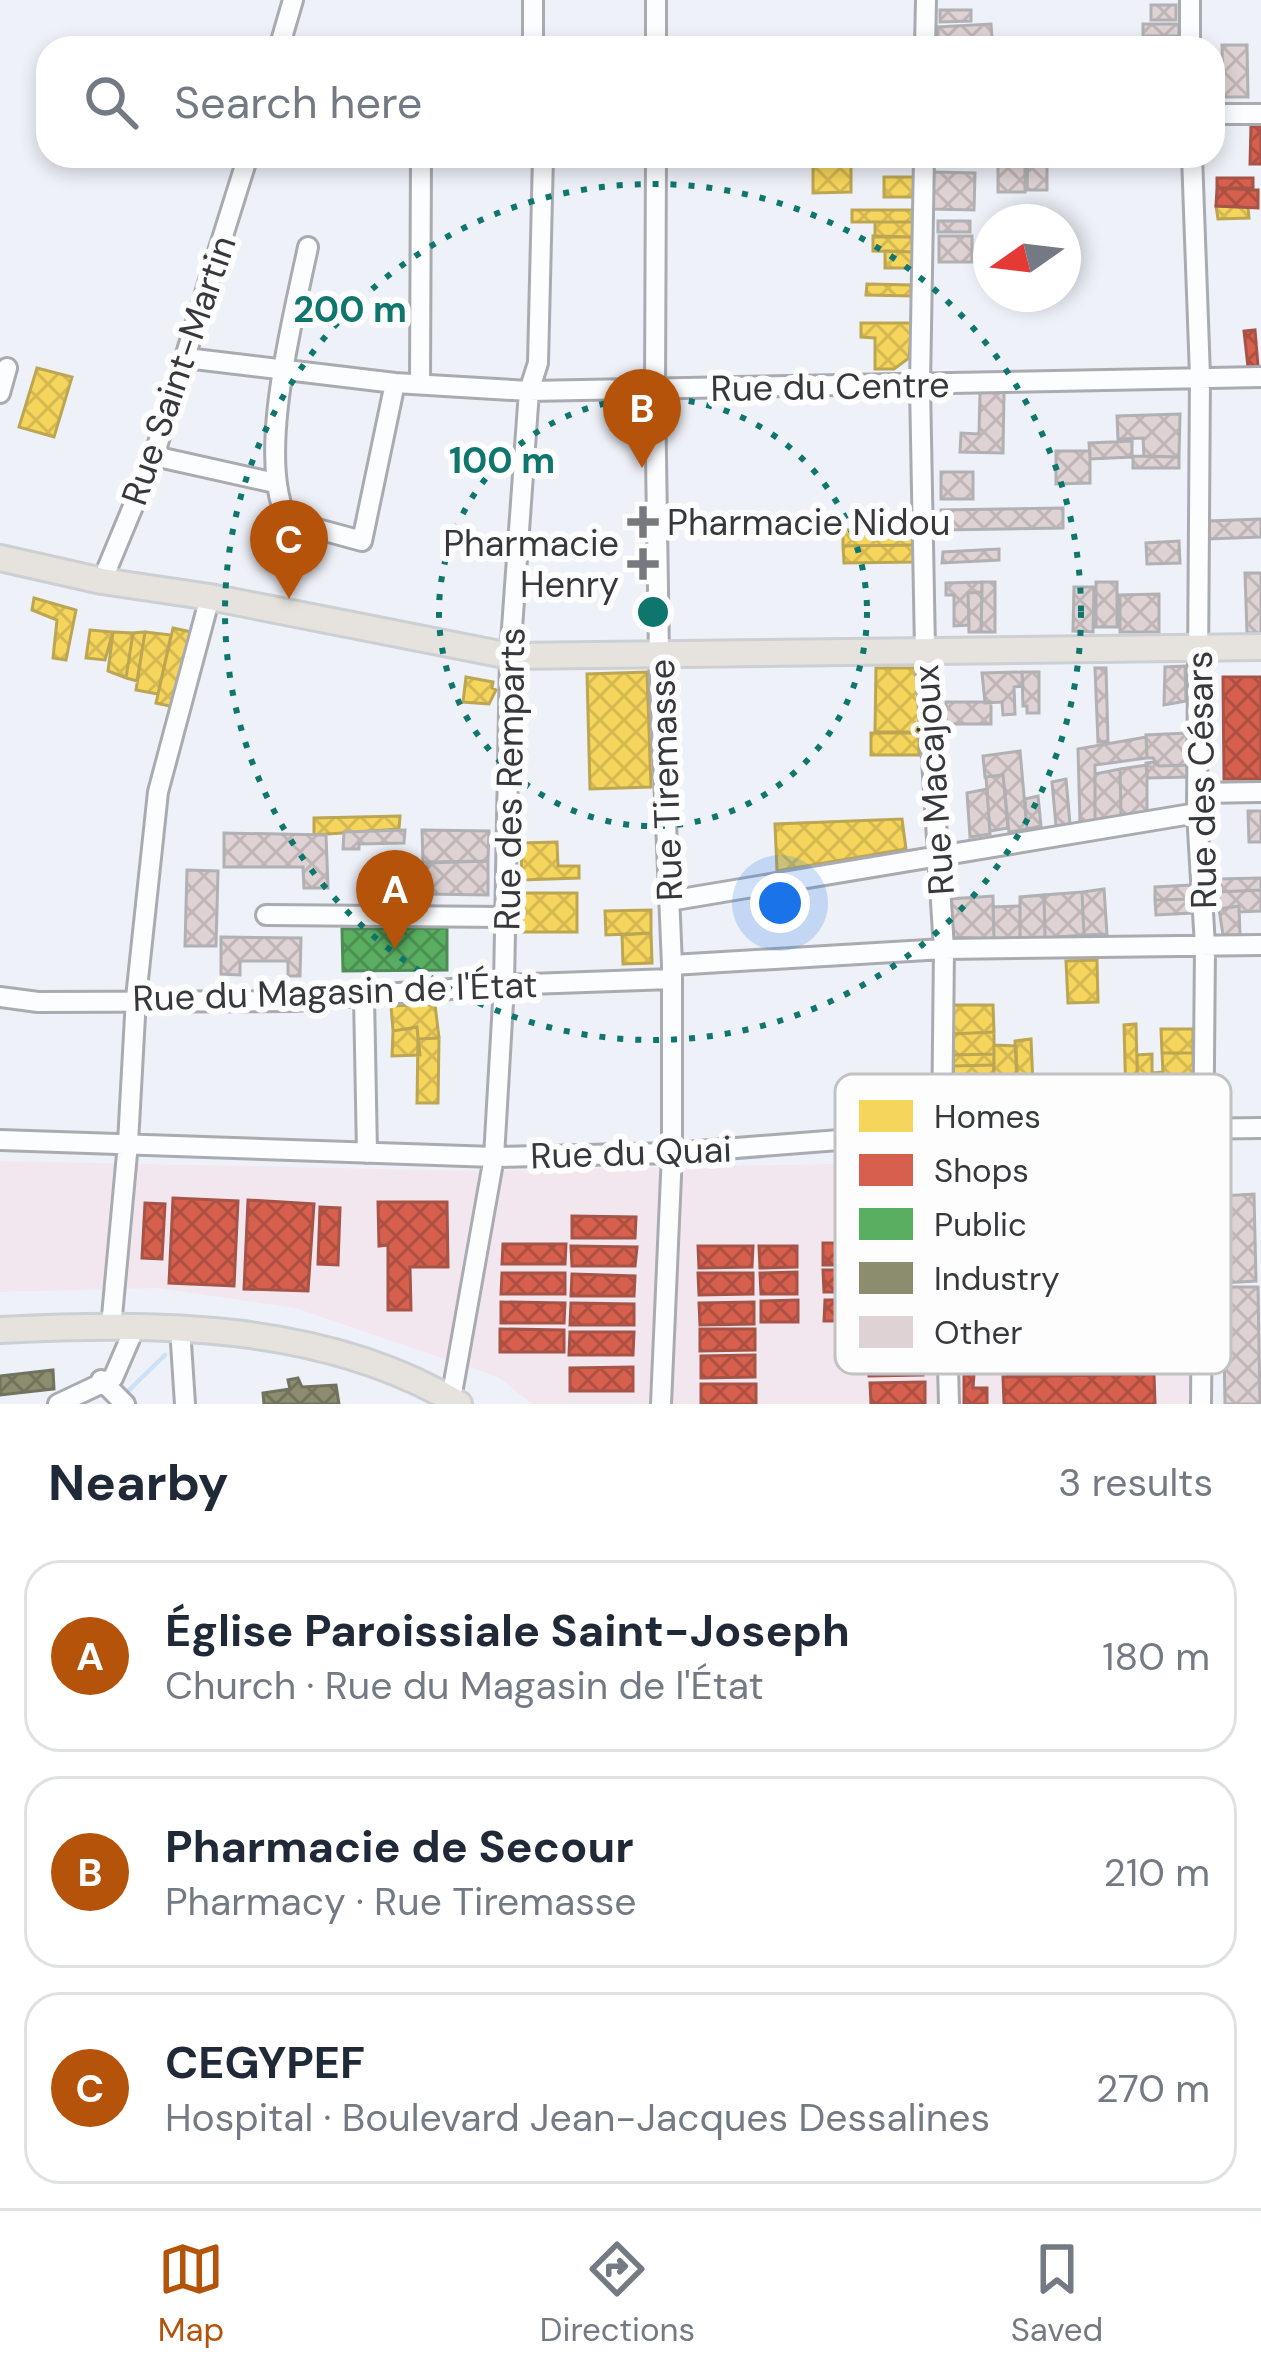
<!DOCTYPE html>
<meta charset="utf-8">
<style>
:root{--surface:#fff;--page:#f2f2f3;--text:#1f2937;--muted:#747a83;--line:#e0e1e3;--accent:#b45309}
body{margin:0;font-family:"DM Sans",sans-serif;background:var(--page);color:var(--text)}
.compass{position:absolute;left:973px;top:204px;width:108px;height:108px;border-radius:50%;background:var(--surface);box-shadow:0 6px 18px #0003;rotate:256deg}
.you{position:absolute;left:780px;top:903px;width:42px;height:42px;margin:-30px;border:9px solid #fff;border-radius:50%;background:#1a73e8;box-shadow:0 0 0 18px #1a73e833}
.badge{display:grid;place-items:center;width:78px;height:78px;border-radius:50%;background:var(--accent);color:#fff;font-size:39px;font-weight:700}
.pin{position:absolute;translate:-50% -99px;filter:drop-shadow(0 3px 6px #0008)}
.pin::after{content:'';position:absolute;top:63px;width:42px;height:36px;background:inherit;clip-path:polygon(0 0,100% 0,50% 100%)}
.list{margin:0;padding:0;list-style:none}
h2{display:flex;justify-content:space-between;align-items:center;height:156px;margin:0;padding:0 48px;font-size:51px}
h2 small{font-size:39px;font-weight:400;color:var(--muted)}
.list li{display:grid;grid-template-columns:78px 1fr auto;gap:36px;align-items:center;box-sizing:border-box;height:192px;margin:0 24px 24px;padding:0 24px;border:3px solid var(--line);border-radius:36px}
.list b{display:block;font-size:45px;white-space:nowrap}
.list p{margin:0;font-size:39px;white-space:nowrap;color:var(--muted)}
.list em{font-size:39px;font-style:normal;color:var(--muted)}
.icon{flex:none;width:66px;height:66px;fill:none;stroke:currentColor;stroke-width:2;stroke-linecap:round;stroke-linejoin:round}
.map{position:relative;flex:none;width:1261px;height:1404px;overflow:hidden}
.search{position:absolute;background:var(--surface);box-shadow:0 6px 18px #0003;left:36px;right:36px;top:36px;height:132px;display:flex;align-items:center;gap:30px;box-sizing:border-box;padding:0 42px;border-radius:36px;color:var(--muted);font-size:45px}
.sheet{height:804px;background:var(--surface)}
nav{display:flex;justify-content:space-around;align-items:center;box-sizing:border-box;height:168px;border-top:3px solid var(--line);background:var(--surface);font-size:33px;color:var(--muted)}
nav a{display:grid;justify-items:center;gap:6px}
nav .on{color:var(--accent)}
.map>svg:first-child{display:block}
.commercial{fill:#f3e7ef}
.homes{fill:url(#homes-cross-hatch);stroke:#bca652;stroke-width:3}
.shops{fill:url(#shops-cross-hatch);stroke:#a65448;stroke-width:3}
.public{fill:url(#public-cross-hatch);stroke:#4f8b56;stroke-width:3}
.industry{fill:url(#industry-cross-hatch);stroke:#72735f;stroke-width:3}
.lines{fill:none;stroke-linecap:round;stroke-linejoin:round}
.stream{stroke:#cce0f6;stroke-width:4.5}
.building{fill:url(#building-cross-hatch);stroke:#b1b0b3;stroke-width:3}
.minor-casing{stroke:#a9abb0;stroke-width:24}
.major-casing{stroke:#cdcfd2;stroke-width:30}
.minor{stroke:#fcfdfe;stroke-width:18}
.major{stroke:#e6e3de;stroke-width:24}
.ring{fill:none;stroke:#0f766e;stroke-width:6;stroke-dasharray:6 12}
.poi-dot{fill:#76797e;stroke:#fdfdfd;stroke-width:4.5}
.labels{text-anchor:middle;stroke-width:12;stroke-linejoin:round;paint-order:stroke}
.street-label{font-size:36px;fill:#36383c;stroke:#fdfdfd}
.poi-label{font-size:36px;fill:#36383c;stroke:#fdfdfd;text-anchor:start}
.key{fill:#fdfdfd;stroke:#c1c2c3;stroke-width:3}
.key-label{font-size:33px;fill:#36383c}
.centre{fill:#0f766e;stroke:#fdfdfd;stroke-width:6}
.ring-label{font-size:36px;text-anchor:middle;font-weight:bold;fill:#0f766e;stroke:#fdfdfd;stroke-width:12;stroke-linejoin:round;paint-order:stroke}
</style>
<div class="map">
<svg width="1261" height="1404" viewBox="0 0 1261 1404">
<defs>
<pattern id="homes-cross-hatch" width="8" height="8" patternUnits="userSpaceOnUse" patternTransform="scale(3)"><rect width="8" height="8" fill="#f6d55c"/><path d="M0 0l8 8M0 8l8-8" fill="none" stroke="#d4b851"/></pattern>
<pattern id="shops-cross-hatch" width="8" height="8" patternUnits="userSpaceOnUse" patternTransform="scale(3)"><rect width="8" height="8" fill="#d6604d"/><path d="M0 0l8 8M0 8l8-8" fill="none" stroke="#ae5041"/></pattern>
<pattern id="public-cross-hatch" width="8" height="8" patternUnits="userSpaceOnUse" patternTransform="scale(3)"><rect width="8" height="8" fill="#5aae61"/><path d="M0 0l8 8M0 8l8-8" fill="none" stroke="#4b8f51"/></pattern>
<pattern id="industry-cross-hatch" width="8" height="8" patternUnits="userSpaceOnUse" patternTransform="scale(3)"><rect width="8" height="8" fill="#8c8c6e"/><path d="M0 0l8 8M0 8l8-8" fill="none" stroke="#73735c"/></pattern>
<pattern id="building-cross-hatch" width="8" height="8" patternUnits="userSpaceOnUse" patternTransform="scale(3)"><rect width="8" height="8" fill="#ded2d4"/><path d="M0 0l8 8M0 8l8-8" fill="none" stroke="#bfb5b7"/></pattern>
</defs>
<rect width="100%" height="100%" fill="#eef1f8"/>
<path class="commercial" d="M 1191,1145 L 1191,1404 L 532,1404 L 498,1377 L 295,1308 L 157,1288 L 0,1292 L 0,1161 L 479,1171 L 925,1162 Z"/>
<path class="homes" d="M 813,156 L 851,156 L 851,192 L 813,193 Z
M 884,177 L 914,177 L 914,197 L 884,197 Z
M 1216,206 L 1248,207 L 1249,218 L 1218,219 Z
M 852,210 L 913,210 L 913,222 L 852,222 Z
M 875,222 L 913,222 L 913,237 L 875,237 Z
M 873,236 L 913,237 L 913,252 L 873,251 Z
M 885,251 L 913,252 L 913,268 L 885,268 Z
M 867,284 L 913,285 L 912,296 L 866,295 Z
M 861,323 L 912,323 L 909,358 L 894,369 L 875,369 L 875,338 L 861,337 Z
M 37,368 L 72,377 L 54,437 L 19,427 Z
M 914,529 L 915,545 L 843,546 L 843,530 Z
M 915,545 L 914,562 L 844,563 L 843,546 Z
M 34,598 L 76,610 L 66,660 L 53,658 L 57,620 L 32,610 Z
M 173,628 L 191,632 L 174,707 L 156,703 Z
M 90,630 L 113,632 L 105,660 L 86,658 Z
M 113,632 L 133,633 L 126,678 L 108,671 Z
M 145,632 L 171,635 L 158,694 L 136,690 Z
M 145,632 L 137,681 L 126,678 L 133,633 Z
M 876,668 L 919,668 L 919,732 L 875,732 Z
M 647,672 L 651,787 L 590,789 L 587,674 Z
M 466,677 L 493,682 L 492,688 L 496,690 L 489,704 L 463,702 Z
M 871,733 L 919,733 L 919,755 L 871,755 Z
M 400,816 L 399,829 L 314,835 L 314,818 Z
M 902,819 L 906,849 L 777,871 L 775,824 Z
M 557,842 L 558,866 L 579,866 L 579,878 L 522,880 L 521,843 Z
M 522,893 L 577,893 L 577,932 L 522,932 Z
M 651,910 L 651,933 L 606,935 L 605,911 Z
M 651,933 L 652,963 L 623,964 L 622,935 Z
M 1097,960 L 1098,1002 L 1068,1003 L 1066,961 Z
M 435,1004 L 439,1038 L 418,1039 L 417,1027 L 393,1031 L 391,1006 Z
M 951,1005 L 993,1005 L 994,1032 L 952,1034 Z
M 1136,1024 L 1138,1102 L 1126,1102 L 1124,1025 Z
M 417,1027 L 420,1055 L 392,1056 L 393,1031 Z
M 1161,1029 L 1193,1029 L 1193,1053 L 1162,1053 Z
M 994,1032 L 994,1054 L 953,1055 L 952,1034 Z
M 439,1038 L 438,1103 L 417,1103 L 418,1039 Z
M 1031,1039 L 1034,1106 L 1018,1106 L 1015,1041 Z
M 994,1045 L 1016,1046 L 1018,1106 L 993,1107 Z
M 1162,1053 L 1193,1053 L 1194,1100 L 1152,1101 L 1152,1073 L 1163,1072 Z
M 994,1054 L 994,1065 L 953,1066 L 953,1055 Z
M 1152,1054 L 1152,1101 L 1138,1102 L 1137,1055 Z
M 994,1065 L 993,1107 L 957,1106 L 953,1066 Z"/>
<path class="shops" d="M 1251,126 L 1261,126 L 1261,164 L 1250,164 Z
M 1217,178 L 1253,178 L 1253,188 L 1217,188 Z
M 1217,188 L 1258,190 L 1258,208 L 1216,206 Z
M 1255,330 L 1258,366 L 1248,367 L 1244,331 Z
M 1223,677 L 1261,677 L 1261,779 L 1224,779 Z
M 173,1198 L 238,1201 L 234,1286 L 169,1283 Z
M 248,1200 L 314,1204 L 308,1291 L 244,1289 Z
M 378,1202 L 447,1202 L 448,1267 L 410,1267 L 411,1310 L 388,1310 L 388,1245 L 379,1246 Z
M 145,1203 L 165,1204 L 162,1259 L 142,1258 Z
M 320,1207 L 340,1208 L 338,1265 L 318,1264 Z
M 572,1216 L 636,1217 L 635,1238 L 572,1238 Z
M 823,1243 L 857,1243 L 857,1265 L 823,1265 Z
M 503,1244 L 566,1244 L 565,1264 L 502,1264 Z
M 571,1246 L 637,1247 L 635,1266 L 572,1266 Z
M 698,1246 L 753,1246 L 752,1267 L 699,1268 Z
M 759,1246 L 797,1246 L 797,1267 L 760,1268 Z
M 823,1270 L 858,1270 L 858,1292 L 824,1292 Z
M 797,1272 L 797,1294 L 761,1294 L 760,1273 Z
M 502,1273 L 565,1273 L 565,1294 L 501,1294 Z
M 698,1273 L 753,1273 L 753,1294 L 699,1295 Z
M 572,1274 L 635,1276 L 634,1296 L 571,1296 Z
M 798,1300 L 798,1322 L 761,1322 L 761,1301 Z
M 825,1300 L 859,1300 L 859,1321 L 824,1321 Z
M 501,1302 L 565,1303 L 564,1323 L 501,1323 Z
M 754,1302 L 754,1324 L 700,1325 L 699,1303 Z
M 571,1303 L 634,1304 L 634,1325 L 570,1325 Z
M 500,1329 L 564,1330 L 564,1352 L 500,1352 Z
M 700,1329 L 755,1329 L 755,1350 L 700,1351 Z
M 570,1332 L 634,1332 L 633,1355 L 569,1355 Z
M 1034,1353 L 1035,1376 L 993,1373 L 992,1355 Z
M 868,1354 L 923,1354 L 923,1375 L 869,1376 Z
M 755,1355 L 755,1377 L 701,1378 L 701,1356 Z
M 633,1367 L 633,1391 L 570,1391 L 570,1368 Z
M 974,1374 L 973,1388 L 987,1388 L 987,1404 L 964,1404 L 964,1375 Z
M 1154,1374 L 1155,1404 L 1004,1404 L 1003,1377 Z
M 925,1382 L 925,1404 L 871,1404 L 870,1383 Z
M 701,1384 L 756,1384 L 756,1404 L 701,1404 Z"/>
<path class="public" d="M 447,928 L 447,970 L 343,971 L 342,929 Z"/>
<path class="industry" d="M 53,1370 L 54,1389 L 0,1395 L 0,1376 Z
M 298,1378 L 302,1387 L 336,1385 L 339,1404 L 264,1404 L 263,1393 L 290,1389 L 288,1380 Z"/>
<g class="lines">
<path class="stream" d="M 126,1393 L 165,1355"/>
</g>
<path class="building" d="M 1151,5 L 1176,5 L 1176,20 L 1151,20 Z
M 940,10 L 971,10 L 971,21 L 940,22 Z
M 991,24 L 992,38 L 938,40 L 938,27 Z
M 1143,24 L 1179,24 L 1179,36 L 1143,36 Z
M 1222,45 L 1247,45 L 1248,97 L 1223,97 Z
M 998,156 L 1025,156 L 1025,192 L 998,192 Z
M 1028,156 L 1047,156 L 1047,190 L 1027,190 Z
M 932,172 L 975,173 L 974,210 L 931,209 Z
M 938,221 L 970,221 L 970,232 L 938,232 Z
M 939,236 L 972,236 L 972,262 L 939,262 Z
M 980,392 L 1004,392 L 1003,453 L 960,452 L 961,433 L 979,434 Z
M 1180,414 L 1179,457 L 1144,456 L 1143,438 L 1118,439 L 1117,416 Z
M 1132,441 L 1132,457 L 1090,459 L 1089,443 Z
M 1056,451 L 1090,451 L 1090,483 L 1056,484 Z
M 1133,456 L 1179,457 L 1179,468 L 1133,468 Z
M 941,472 L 973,472 L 973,499 L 941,499 Z
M 1063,508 L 1063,528 L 942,530 L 941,510 Z
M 1261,519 L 1261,537 L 1209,539 L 1209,521 Z
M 1179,541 L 1180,563 L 1147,564 L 1146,543 Z
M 999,549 L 999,560 L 942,563 L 943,552 Z
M 1245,573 L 1261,573 L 1261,633 L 1247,633 Z
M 982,582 L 995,582 L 995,632 L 981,632 Z
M 982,582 L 982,592 L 968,593 L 969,625 L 954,626 L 954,595 L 946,595 L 946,583 Z
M 1096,582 L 1117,582 L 1117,627 L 1096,627 Z
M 1074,587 L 1094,587 L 1093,632 L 1073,631 Z
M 982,592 L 981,632 L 969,632 L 968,593 Z
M 1159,594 L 1159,632 L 1120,632 L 1120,595 Z
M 1185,666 L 1186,701 L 1164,705 L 1165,667 Z
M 1095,668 L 1106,668 L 1108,741 L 1098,742 Z
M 1022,672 L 1039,672 L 1039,713 L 1027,713 L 1027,706 L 1023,706 Z
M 1022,672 L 1023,686 L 1014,687 L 1015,714 L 1003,715 L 1002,702 L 985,703 L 982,673 Z
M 946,702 L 991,702 L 991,724 L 946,724 Z
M 1187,733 L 1188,765 L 1159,766 L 1153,758 L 1147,758 L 1146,735 Z
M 1146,737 L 1147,758 L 1095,765 L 1095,821 L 1080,823 L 1078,749 Z
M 1020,751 L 1027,829 L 1009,832 L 1003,775 L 985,777 L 983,756 Z
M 1153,762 L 1159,766 L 1188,765 L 1189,777 L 1147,778 L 1146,763 Z
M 1147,765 L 1147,812 L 1121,816 L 1120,769 Z
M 1120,769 L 1121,816 L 1095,821 L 1095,774 Z
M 1003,775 L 1008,828 L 990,831 L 986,777 Z
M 1066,779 L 1070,824 L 1056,826 L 1052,782 Z
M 987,789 L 990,834 L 970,837 L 967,793 Z
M 1038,796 L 1041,826 L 1027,829 L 1025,799 Z
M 1248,811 L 1261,811 L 1261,842 L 1249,842 Z
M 405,830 L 404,843 L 359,844 L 359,849 L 343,849 L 344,832 Z
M 422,830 L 489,831 L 488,861 L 423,862 Z
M 224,833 L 326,835 L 328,888 L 304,888 L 303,867 L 224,867 Z
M 488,861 L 488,895 L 426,894 L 427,863 Z
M 187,870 L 218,871 L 216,946 L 185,946 Z
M 1261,878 L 1261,890 L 1217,892 L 1217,879 Z
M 1191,885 L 1192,899 L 1155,900 L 1155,887 Z
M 1104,889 L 1107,934 L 1084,935 L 1082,892 Z
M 1261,890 L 1261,911 L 1239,912 L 1239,906 L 1219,909 L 1219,892 Z
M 1082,892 L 1084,935 L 1045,938 L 1044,895 Z
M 1044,895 L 1045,938 L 1020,939 L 1020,897 Z
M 993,896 L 994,939 L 953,937 L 949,899 Z
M 1192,899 L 1192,913 L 1156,915 L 1155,900 Z
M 1020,906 L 1020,939 L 994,939 L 993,907 Z
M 1239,906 L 1240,935 L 1223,935 L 1219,909 Z
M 221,937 L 301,938 L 300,976 L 288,976 L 288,961 L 240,961 L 240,975 L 221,974 Z
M 1254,1194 L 1256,1281 L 1222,1283 L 1222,1196 Z
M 1223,1287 L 1258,1287 L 1260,1404 L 1225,1404 Z"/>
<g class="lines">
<defs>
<path id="minor" d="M 533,0 L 533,48
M 656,0 L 656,48
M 1190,0 L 1190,48
M 279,48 L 293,0
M 925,48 L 926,0
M 1213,114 L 1261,114
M 656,156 L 655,390 L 659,656 L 672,965 L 672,1153 L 661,1404
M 924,156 L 920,385 L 925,649 L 944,949 L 942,1132 L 949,1404
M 1192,156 L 1200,376 L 1197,813 L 1205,946 L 1201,1404
M 308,247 C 294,315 255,460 288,521 L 362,541 L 395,383
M 186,358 L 395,383 L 529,391 L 1261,377
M 420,384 L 421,156
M 0,393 L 7,368
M 154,456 L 275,483
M 102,581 L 154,456 L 248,156
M 1198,793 L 1261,792
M 669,901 L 1197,813
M 266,915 L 505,917
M 672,965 L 944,949 L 1261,945
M 364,996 L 367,1153
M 0,997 L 38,1002 L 294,1001 L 504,985 L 671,979
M 0,1140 L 494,1157 L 672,1153 L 942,1132 L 1261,1128
M 111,1327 L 128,1143 L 136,998 L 158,792 L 210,597
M 180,1328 L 185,1404
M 101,1380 L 125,1404
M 451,1399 L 494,1157 L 504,985 L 510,656 L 529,391 L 538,363 L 543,156
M 58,1404 L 113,1378 L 136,1325"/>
<path id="major" d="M 0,558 L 102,581 L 210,597 L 510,656 L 1261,647
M 0,1330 C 153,1322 324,1322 459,1404"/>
</defs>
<use href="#minor" class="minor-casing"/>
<use href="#major" class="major-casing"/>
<use href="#minor" class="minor"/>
<use href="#major" class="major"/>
</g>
<g class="ring">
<circle cx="653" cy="612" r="214"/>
<circle cx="653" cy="612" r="428"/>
</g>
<g class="poi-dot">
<path d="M637 504h12v12h12v12h-12v12h-12v-12h-12v-12h12z"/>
<path d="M637 546h12v12h12v12h-12v12h-12v-12h-12v-12h12z"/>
</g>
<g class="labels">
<g class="street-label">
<text transform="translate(178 370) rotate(-71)" y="13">Rue Saint-Martin</text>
<text transform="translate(830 386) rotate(-1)" y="13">Rue du Centre</text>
<text transform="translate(509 779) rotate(-89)" y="13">Rue des Remparts</text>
<text transform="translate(665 780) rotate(-92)" y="13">Rue Tiremasse</text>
<text transform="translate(933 780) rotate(-94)" y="13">Rue Macajoux</text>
<text transform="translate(1201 780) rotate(-91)" y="13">Rue des Césars</text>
<text transform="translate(335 991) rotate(-2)" y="13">Rue du Magasin de l'État</text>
<text transform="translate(631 1152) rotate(-2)" y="13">Rue du Quai</text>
</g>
<g class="poi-label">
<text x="667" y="535">Pharmacie Nidou</text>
<text x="619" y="556" text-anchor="end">Pharmacie<tspan x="619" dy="41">Henry</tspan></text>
</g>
</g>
<rect x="835" y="1074" width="396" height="300" rx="18" class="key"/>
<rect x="859" y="1100" width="54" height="32" fill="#f6d55c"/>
<rect x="859" y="1154" width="54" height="32" fill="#d6604d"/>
<rect x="859" y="1208" width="54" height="32" fill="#5aae61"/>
<rect x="859" y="1262" width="54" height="32" fill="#8c8c6e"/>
<rect x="859" y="1316" width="54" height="32" fill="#ded2d4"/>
<g class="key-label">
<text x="934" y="1128">Homes</text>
<text x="934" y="1182">Shops</text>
<text x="934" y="1236">Public</text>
<text x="934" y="1290">Industry</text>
<text x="934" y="1344">Other</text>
</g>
<circle cx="653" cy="612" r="18" class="centre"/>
<g class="ring-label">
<text x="350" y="322">200 m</text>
<text x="502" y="473">100 m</text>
</g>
</svg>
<svg class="compass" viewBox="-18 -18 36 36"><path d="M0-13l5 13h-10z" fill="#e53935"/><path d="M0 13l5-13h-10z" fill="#747a83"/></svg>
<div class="you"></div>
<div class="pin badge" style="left:395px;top:949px">A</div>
<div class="pin badge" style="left:642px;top:468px">B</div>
<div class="pin badge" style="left:289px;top:599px">C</div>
<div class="search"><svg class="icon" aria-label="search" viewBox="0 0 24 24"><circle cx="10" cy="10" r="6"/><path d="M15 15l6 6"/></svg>Search here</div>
</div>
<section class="sheet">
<h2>Nearby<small>3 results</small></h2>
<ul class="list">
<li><span class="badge">A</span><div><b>Église Paroissiale Saint-Joseph</b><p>Church · Rue du Magasin de l'État</p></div><em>180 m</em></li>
<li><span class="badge">B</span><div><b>Pharmacie de Secour</b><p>Pharmacy · Rue Tiremasse</p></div><em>210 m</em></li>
<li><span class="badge">C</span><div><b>CEGYPEF</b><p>Hospital · Boulevard Jean-Jacques Dessalines</p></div><em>270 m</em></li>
</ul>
</section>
<nav>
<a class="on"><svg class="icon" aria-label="map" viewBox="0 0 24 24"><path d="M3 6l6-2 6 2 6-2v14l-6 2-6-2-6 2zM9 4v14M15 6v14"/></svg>Map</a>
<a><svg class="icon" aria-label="directions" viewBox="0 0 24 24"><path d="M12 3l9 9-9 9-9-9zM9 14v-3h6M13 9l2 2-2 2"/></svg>Directions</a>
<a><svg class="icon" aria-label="saved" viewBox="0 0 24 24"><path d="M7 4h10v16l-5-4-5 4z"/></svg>Saved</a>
</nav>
